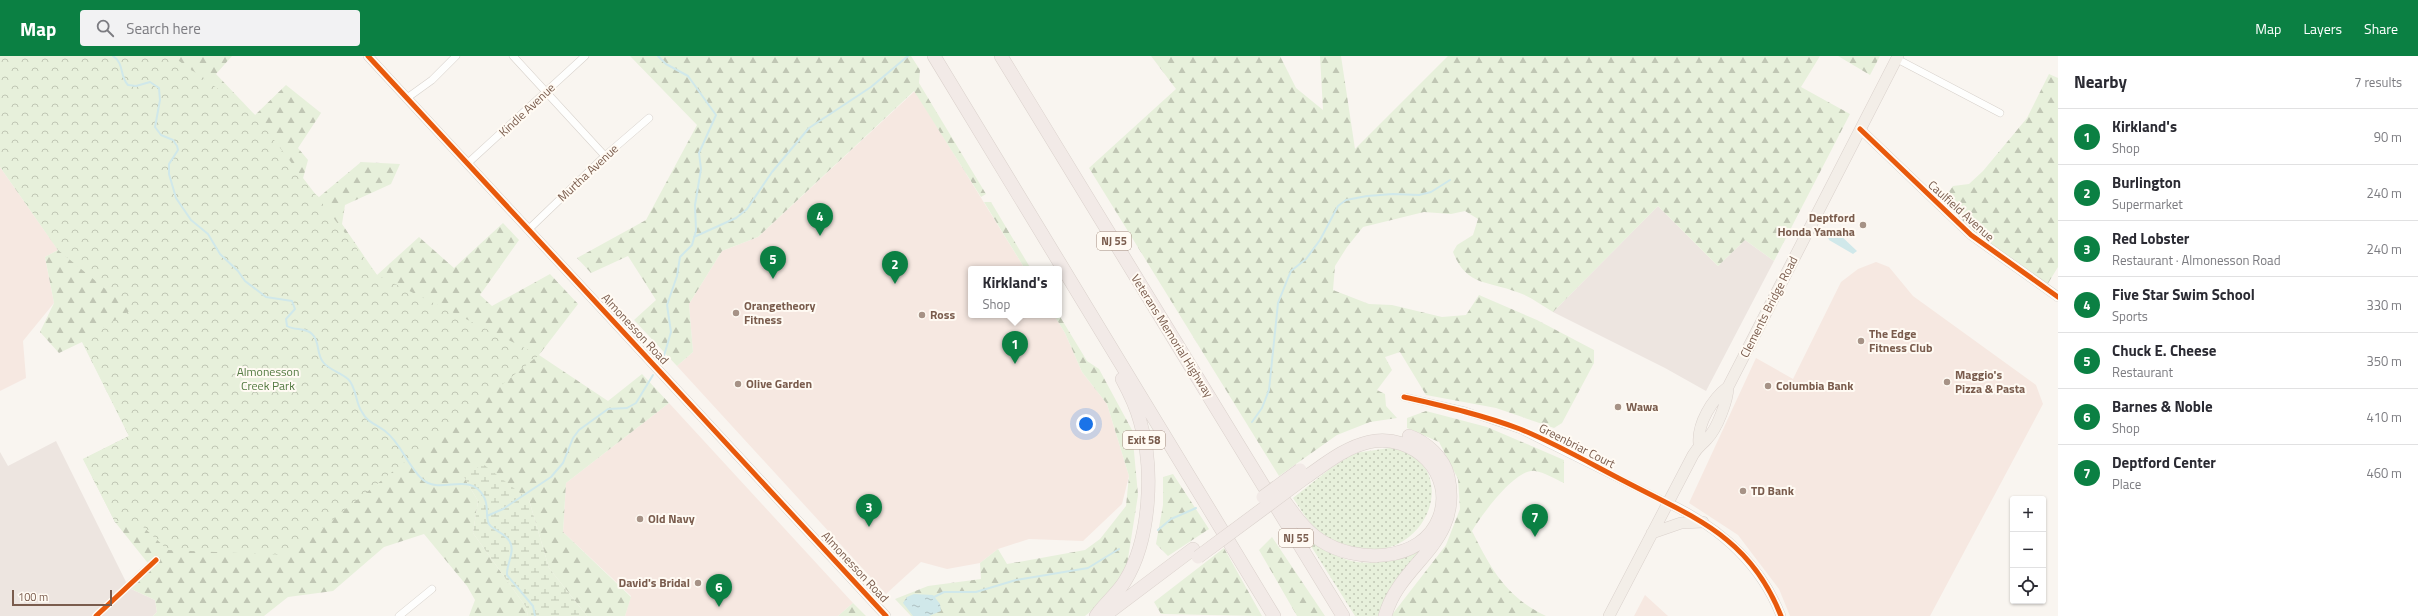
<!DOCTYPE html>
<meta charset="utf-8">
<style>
:root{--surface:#fff;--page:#f2f2f3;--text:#2b2b33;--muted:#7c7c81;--line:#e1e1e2;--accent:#0b8043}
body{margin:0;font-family:"Titillium Web",sans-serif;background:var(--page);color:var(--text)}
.controls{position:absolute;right:12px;bottom:12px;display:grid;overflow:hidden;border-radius:4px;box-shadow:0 1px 3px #0004}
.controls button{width:36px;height:36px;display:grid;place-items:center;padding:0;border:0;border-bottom:1px solid var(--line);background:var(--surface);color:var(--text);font:20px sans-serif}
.scale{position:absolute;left:12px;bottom:10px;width:100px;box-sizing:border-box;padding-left:4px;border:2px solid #7a5c4d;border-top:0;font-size:11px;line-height:14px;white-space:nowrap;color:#7a5c4d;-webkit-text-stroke:3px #fffaf3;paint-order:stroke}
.you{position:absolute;left:1086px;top:368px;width:14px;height:14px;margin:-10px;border:3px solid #fff;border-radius:50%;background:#1a73e8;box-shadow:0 0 0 6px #1a73e833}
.badge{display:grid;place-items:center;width:26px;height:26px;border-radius:50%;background:var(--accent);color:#fff;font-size:13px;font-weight:700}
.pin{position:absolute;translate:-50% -33px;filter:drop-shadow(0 1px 2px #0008)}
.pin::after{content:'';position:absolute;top:21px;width:14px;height:12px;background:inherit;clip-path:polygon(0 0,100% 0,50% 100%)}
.popup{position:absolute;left:968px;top:210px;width:94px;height:52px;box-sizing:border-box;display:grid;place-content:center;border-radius:4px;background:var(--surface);filter:drop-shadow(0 1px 3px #0005);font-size:13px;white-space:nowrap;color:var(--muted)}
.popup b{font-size:15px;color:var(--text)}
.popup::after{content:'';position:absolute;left:50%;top:100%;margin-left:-8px;border:8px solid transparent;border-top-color:var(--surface)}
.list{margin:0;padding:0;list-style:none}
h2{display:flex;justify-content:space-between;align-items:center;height:52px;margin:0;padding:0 16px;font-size:17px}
h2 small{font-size:13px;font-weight:400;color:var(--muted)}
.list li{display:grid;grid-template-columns:26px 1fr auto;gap:12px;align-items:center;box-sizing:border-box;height:56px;padding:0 16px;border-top:1px solid var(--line)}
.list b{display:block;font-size:15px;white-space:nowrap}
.list p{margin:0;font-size:13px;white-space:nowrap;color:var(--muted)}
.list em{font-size:13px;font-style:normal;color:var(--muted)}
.icon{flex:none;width:22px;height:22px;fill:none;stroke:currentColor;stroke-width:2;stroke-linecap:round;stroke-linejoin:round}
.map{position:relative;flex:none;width:2058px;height:560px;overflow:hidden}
header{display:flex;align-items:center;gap:24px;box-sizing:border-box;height:56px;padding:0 20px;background:var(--accent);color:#fff}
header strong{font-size:19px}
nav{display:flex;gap:22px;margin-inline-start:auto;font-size:14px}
.search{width:280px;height:36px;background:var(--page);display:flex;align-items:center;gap:10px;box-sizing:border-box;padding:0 14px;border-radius:4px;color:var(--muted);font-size:15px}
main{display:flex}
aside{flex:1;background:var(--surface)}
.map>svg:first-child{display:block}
.commercial{fill:#f6e8e1}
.industrial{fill:#ede5e0}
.grass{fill:url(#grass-dots)}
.forest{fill:url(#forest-firs)}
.wetland{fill:url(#wetland-marsh)}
.park{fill:url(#park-crowns)}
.water{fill:url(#water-ripples)}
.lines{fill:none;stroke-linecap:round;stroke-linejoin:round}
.stream{stroke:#d0e8ea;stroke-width:2}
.minor-casing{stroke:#d7d1cb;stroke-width:8}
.tertiary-casing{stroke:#d7d1cb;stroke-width:10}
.primary-casing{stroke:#dad1cc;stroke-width:12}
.motorway-casing{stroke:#dad1cc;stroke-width:14}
.minor{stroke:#fefefd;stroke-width:7}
.tertiary{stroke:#fefefd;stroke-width:9}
.primary{stroke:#f3eee8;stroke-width:11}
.motorway{stroke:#f2eae7;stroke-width:13}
.motorway-bridge-casing{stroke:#dad1cc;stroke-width:14;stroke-linecap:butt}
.motorway-bridge{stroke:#f2eae7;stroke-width:13}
.cycleway-casing{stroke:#fffaf3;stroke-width:8}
.cycleway{stroke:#e8590c;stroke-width:5}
.poi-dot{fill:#a69286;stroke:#fffaf3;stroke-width:1.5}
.labels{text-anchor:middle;stroke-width:4;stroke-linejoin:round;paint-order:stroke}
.shield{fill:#fffaf3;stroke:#a28b7f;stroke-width:1}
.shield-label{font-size:11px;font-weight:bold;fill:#7a5c4d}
.street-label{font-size:12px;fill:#7a5c4d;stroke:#fffaf3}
.poi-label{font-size:12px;font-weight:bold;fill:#7a5c4d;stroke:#fffaf3;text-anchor:start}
.park-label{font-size:12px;fill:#537a41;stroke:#fffaf3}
</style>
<header>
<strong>Map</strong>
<div class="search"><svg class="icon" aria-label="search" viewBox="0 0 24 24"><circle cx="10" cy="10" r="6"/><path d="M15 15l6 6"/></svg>Search here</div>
<nav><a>Map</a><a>Layers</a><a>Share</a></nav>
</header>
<main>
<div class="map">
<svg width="2058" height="560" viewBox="0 0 2058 560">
<defs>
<pattern id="grass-dots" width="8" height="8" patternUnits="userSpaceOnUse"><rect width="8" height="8" fill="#e7f0db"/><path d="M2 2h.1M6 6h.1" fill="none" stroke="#c0c6b4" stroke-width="1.8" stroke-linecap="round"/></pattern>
<pattern id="forest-firs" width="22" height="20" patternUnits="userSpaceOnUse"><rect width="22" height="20" fill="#e7f0db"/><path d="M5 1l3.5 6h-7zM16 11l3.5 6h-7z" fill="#c0c6b4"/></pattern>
<pattern id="wetland-marsh" width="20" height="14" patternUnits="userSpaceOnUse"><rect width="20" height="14" fill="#e7f0db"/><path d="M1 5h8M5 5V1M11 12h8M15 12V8" fill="none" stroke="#c0c6b4"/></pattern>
<pattern id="park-crowns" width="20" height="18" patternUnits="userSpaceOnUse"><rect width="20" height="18" fill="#e7f0db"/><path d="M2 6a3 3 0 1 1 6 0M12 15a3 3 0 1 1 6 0" fill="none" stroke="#c0c6b4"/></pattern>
<pattern id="water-ripples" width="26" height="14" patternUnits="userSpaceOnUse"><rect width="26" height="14" fill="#d0e8ea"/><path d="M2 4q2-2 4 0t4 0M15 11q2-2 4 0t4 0" fill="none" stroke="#aebfc0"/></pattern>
</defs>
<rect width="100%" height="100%" fill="#f9f5f0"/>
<path class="commercial" d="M 915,35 L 1025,213 L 971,213 L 971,259 L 1054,259 L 1065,277 L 1082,316 L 1107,348 L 1129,420 L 1122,448 L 1083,485 L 1029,483 L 998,493 L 980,507 L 947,513 L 921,506 L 886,538 L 677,310 L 693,296 L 689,248 L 722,195 L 758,181 Z
M 0,111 L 58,194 L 45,201 L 54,247 L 23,285 L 26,322 L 0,335 Z
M 1876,206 L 1889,211 L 1913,240 L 2036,329 L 2043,348 L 1930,560 L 1790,560 L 1779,533 L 1738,479 L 1689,447 L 1756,302 L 1793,323 L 1841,226 L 1858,213 Z
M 669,347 L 853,547 L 838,560 L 625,560 L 631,540 L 563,476 L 566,427 Z
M 1645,539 L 1668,560 L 1634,560 Z"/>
<path class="industrial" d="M 1658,150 L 1718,210 L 1745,184 L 1774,205 L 1706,335 L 1665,312 L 1553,256 Z
M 56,385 L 129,532 L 155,544 L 157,556 L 153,560 L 0,560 L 0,396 L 8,410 Z"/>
<path class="grass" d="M 1396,391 C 1457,411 1433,488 1377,494 C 1368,495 1358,493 1349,490 C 1338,488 1323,481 1315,472 C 1306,463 1300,452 1293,442 L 1331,412 L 1355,397 Z
M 1299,471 C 1312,481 1324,494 1339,501 C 1367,513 1401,505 1426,490 L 1385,542 L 1379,560 L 1355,560 Z"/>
<path class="forest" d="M 0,0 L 232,0 L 216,18 L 255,59 L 286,29 L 321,57 L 298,92 L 308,104 L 302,126 L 319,141 L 361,106 L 400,108 L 391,128 L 345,149 L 342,168 L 377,219 L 419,181 L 454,212 L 503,167 L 519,184 L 480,239 L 492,250 L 550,218 L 578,248 L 539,299 L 608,345 L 642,318 L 669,347 L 566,427 L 563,476 L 631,541 L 625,560 L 587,560 L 549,512 L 529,444 L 464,421 L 478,445 L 473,477 L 526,551 L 528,560 L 469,560 L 475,544 L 467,530 L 424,478 L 384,491 L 333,535 L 288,541 L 264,560 L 153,560 L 157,556 L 155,544 L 129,532 L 151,511 L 115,466 L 83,403 L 129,380 L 82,286 L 59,297 L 40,276 L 54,247 L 45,201 L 58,194 L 0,111 Z
M 630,0 L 911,0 L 920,14 L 919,27 L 986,138 L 981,141 L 914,35 L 758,181 L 722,195 L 689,248 L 693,296 L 677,310 L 634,264 L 656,244 L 628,200 L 591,217 L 577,202 L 646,164 L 697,69 Z
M 1151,0 L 1280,0 L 1296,32 L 1323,54 L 1320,0 L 1341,0 L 1355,93 L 1448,0 L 1820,0 L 1801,31 L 1850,58 L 1774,205 L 1745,184 L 1718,210 L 1658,150 L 1553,256 C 1541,249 1530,240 1517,236 C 1488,225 1466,230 1453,196 L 1457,189 L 1473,179 L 1478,163 L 1465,155 L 1451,158 L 1424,156 L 1363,171 L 1347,191 L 1335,210 L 1333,234 L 1369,248 L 1392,249 L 1442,261 L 1466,259 L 1479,239 L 1537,264 L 1594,294 L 1594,307 L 1562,367 L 1554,372 L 1496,352 L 1426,339 L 1400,296 L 1385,301 L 1392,314 L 1377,334 L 1385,338 L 1386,350 L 1397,362 L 1370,366 L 1337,379 L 1279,420 L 1089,112 L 1176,33 Z
M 1838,0 L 1880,0 L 1870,19 Z
M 2049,18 L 2058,22 L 2058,211 L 2047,229 L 1975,177 L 1942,145 L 1953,130 L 1969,128 L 1983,115 L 2027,62 Z
M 984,146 L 991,146 L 1031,213 L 1025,213 Z
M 1054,259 L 1059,259 L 1087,305 L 1099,313 L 1132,374 L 1138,439 L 1127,509 L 1106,543 L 1085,560 L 911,560 L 895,543 L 928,530 L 981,523 L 980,507 L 998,493 L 1007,508 L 1085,494 L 1100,483 L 1126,450 L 1129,420 L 1107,348 L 1082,316 L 1065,277 Z
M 1426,355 L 1487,371 L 1564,404 L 1564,427 C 1555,423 1544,416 1535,415 C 1515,412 1481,460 1472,475 C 1491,513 1506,541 1546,560 L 1391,560 L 1446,489 L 1460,453 L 1458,423 L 1439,386 L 1407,372 L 1407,362 Z
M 1173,418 L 1209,473 L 1168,500 L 1156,488 L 1163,449 L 1163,421 Z
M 1272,481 L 1325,560 L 1297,560 L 1259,494 Z
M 1224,492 L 1262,560 L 1161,558 L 1154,546 Z
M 853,547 L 866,560 L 838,560 Z"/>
<path class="wetland" d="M 483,408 L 529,444 L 549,512 L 587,560 L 528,560 L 526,551 L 473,477 L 478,445 L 464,421 Z"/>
<path class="park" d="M 0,0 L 172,0 L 255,59 L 377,219 L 539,299 L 288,499 L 168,494 L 141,469 L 115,466 L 83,403 L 129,380 L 82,285 L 131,254 L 58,194 L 0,110 Z"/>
<path class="water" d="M 1835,175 L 1838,177 L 1857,195 L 1853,198 L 1829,184 L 1828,181 Z
M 914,538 L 933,539 L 940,548 L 941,555 L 929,560 L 913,560 L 903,547 L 907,541 Z"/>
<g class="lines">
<path class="stream" d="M 113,0 C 125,8 119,20 128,29 L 136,30 L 150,26 L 159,32 L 160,44 L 155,71 L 161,79 L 173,84 L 177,90 L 178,94 L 169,108 L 169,118 L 176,142 L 191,164 L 208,178 L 220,198 L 238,215 L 245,225 L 266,241 L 292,245 L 295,253 L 286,263 L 287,270 C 295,275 305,271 312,278 C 320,285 316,297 323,306 C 329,314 340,316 348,323 C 357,332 355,346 362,356 C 367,366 376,368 385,375 C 401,387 407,409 422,423 C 440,440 470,414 484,441 C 489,450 485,460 489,468 C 493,474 502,476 507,482 C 518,493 506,507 507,519 L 533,550 L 535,560
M 658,0 L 666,8 L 688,20 L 716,59 L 699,97 L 701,113 L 695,149 L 696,175 L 692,189 L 680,201 L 677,220 L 667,249 L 671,276 L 663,303
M 694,181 L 736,162 L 747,153 L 772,116 L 809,72 L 871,31 L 908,0
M 1252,366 L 1262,352 L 1269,334 L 1278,247 L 1288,222 L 1291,215 L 1306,203 L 1320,184 L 1338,150 L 1346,144 L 1367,140 L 1393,138 L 1419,139 L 1431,136 L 1450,124
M 487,460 L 503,453 L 551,421 L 563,407 L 573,382 L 579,374 L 608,353 L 627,352 L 636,347 L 653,319
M 1158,474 L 1171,463 L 1196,452
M 932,542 L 944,536 L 976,536 L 1016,524 L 1088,512 L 1119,493"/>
<defs>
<path id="minor" d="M 513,0 L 605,100
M 1897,3 L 2000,57
M 407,42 L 432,24 L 456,0
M 468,107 L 585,0
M 529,173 L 605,100 L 649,62
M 1404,341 L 1465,355 L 1521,374 L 1668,447
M 96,560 L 156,504
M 399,560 L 432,533"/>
<path id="tertiary" d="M 368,0 L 886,560
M 1860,73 L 1971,179 L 2058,241
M 1668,447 C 1719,471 1760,506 1781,560"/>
<path id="primary" d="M 1699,388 C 1697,368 1712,343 1728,331 L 1898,0
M 1652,477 L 1681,467 L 1703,466
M 1609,560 L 1693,399 C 1699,389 1701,390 1707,383 C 1717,373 1728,344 1728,331"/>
<path id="motorway" d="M 934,0 L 1274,560
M 1001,0 L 1343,560
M 1275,432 C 1288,450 1302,472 1320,484 C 1355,508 1422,507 1439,462 C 1456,418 1413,376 1369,386 C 1346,391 1325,408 1306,421
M 1096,560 C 1104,548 1117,538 1125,525 C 1151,483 1154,411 1140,365 C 1136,350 1129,336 1122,323
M 1104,560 L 1193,493
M 1385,560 C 1400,505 1463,489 1448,420 C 1444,402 1426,386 1409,380"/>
</defs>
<use href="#minor" class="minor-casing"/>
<use href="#tertiary" class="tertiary-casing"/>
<use href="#primary" class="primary-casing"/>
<use href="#motorway" class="motorway-casing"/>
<use href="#minor" class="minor"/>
<use href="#tertiary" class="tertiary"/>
<use href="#primary" class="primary"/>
<use href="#motorway" class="motorway"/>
<defs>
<path id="motorway-bridge" d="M 1263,441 L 1300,414
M 1198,501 L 1306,421"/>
</defs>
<use href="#motorway-bridge" class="motorway-bridge-casing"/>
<use href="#motorway-bridge" class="motorway-bridge"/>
<defs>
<path id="cycleway" d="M 368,0 L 886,560
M 1860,73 L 1971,179 L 2058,241
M 1404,341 C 1443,350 1483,359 1520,373 C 1557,388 1591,408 1626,426 C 1695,462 1750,481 1781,560
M 96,560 L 156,504"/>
</defs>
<use href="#cycleway" class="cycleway-casing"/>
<use href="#cycleway" class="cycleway"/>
</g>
<g class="poi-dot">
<circle cx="1863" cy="169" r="4"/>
<circle cx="736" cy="257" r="4"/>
<circle cx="922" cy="259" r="4"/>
<circle cx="1861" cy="285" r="4"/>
<circle cx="1947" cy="326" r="4"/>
<circle cx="738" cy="328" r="4"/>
<circle cx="1768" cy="330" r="4"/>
<circle cx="1618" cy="351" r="4"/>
<circle cx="1743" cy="435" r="4"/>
<circle cx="640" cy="463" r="4"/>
<circle cx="698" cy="527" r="4"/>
</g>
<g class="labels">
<g class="shield">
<rect x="1097" y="176" width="34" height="18" rx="3"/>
<rect x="1123" y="375" width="42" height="18" rx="3"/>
<rect x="1279" y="473" width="34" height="18" rx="3"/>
</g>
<g class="shield-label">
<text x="1114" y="189">NJ 55</text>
<text x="1144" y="388">Exit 58</text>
<text x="1296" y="486">NJ 55</text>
</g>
<g class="street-label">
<text transform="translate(527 54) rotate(-43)" y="4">Kindle Avenue</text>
<text transform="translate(588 117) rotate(-43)" y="4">Murtha Avenue</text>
<text transform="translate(1961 155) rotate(42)" y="4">Caulfield Avenue</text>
<text transform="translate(1769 251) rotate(-63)" y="4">Clements Bridge Road</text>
<text transform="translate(635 273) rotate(47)" y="4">Almonesson Road</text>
<text transform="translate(1172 280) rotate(58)" y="4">Veterans Memorial Highway</text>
<text transform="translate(1577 390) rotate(27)" y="4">Greenbriar Court</text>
<text transform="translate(855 511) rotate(47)" y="4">Almonesson Road</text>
</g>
<g class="poi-label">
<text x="1855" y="166" text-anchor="end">Deptford<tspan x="1855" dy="14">Honda Yamaha</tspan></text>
<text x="744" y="254">Orangetheory<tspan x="744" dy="14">Fitness</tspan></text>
<text x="930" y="263">Ross</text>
<text x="1869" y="282">The Edge<tspan x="1869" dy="14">Fitness Club</tspan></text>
<text x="1955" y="323">Maggio's<tspan x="1955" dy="14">Pizza &amp; Pasta</tspan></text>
<text x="746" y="332">Olive Garden</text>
<text x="1776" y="334">Columbia Bank</text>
<text x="1626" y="355">Wawa</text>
<text x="1751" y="439">TD Bank</text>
<text x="648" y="467">Old Navy</text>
<text x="690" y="531" text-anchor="end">David's Bridal</text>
</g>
<g class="park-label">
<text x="268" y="320">Almonesson<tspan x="268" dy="14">Creek Park</tspan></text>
</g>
</g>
</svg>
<div class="controls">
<button>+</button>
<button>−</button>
<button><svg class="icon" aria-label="locate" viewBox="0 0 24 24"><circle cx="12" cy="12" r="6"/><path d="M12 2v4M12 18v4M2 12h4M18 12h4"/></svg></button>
</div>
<div class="scale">100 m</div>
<div class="you"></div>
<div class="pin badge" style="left:1015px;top:308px">1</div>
<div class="popup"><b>Kirkland's</b>Shop</div>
<div class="pin badge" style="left:895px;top:228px">2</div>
<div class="pin badge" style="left:869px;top:471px">3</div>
<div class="pin badge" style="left:820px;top:180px">4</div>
<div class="pin badge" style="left:773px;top:223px">5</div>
<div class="pin badge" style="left:719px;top:551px">6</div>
<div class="pin badge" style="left:1535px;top:481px">7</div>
</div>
<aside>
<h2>Nearby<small>7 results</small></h2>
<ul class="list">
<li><span class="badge">1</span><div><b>Kirkland's</b><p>Shop</p></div><em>90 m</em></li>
<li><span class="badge">2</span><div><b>Burlington</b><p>Supermarket</p></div><em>240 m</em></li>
<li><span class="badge">3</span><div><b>Red Lobster</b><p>Restaurant · Almonesson Road</p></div><em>240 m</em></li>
<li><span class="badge">4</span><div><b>Five Star Swim School</b><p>Sports</p></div><em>330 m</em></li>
<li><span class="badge">5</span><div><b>Chuck E. Cheese</b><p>Restaurant</p></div><em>350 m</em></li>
<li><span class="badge">6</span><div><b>Barnes &amp; Noble</b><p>Shop</p></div><em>410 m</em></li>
<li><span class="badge">7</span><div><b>Deptford Center</b><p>Place</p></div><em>460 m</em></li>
</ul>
</aside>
</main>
